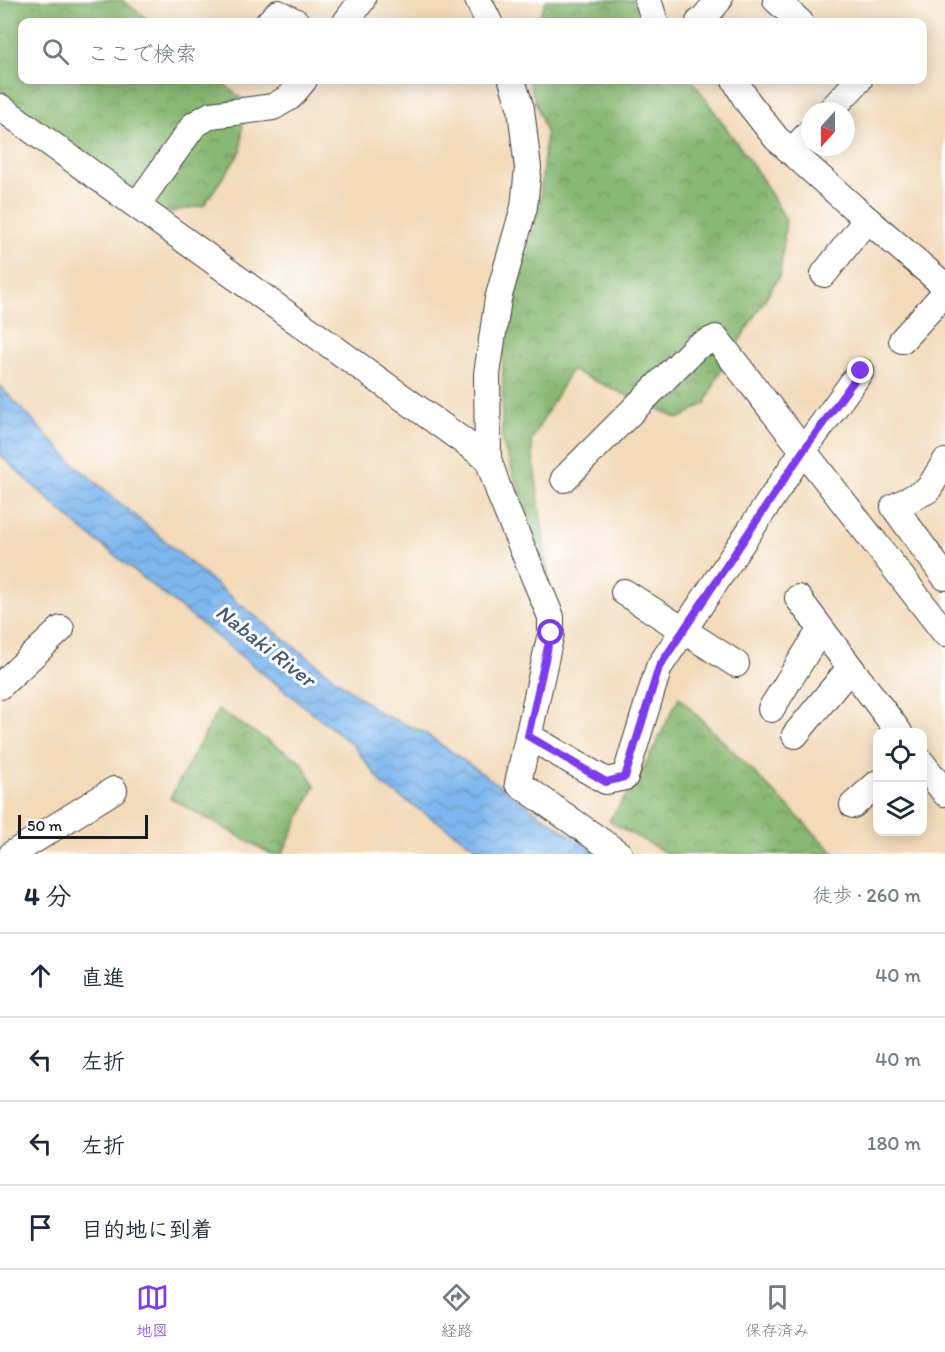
<!DOCTYPE html>
<html lang="ja">
<meta charset="utf-8">
<style>
:root{--surface:#fff;--page:#f6f6f7;--text:#1f2937;--muted:#747a83;--line:#e0e1e3;--accent:#7c3aed}
body{margin:0;font-family:Itim,"Klee One",sans-serif;background:var(--page);color:var(--text)}
.controls{position:absolute;right:18px;bottom:18px;display:grid;overflow:hidden;border-radius:12px;box-shadow:0 3px 15px #0003}
.controls button{width:54px;height:54px;display:grid;place-items:center;padding:0;border:0;border-bottom:2px solid var(--line);background:var(--surface);color:var(--text);font:30px sans-serif}
.compass{position:absolute;left:801px;top:102px;width:54px;height:54px;border-radius:50%;background:var(--surface);box-shadow:0 3px 15px #0003;rotate:201deg}
.scale{position:absolute;left:18px;bottom:15px;width:130px;box-sizing:border-box;padding-left:6px;border:3px solid #1c1c1c;border-top:0;font-size:16px;line-height:21px;white-space:nowrap;color:#1c1c1c;-webkit-text-stroke:4px #fff;paint-order:stroke}
.stop{position:absolute;width:18px;height:18px;margin:-14px;border:4px solid #7c3aed;border-radius:50%;background:#fff}
.stop.end{background:#7c3aed;border-color:#fff;box-shadow:0 2px 6px #0008}
.list{margin:0;padding:0;list-style:none}
h2{display:flex;justify-content:space-between;align-items:center;height:78px;margin:0;padding:0 24px;font-size:26px}
h2 small{font-size:20px;font-weight:400;color:var(--muted)}
.list li{display:grid;grid-template-columns:39px 1fr auto;gap:18px;align-items:center;box-sizing:border-box;height:84px;padding:0 24px;border-top:2px solid var(--line)}
.list b{display:block;font-size:22px;white-space:nowrap}
.list em{font-size:20px;font-style:normal;color:var(--muted)}
.icon{flex:none;width:33px;height:33px;fill:none;stroke:currentColor;stroke-width:2;stroke-linecap:round;stroke-linejoin:round}
.map{position:relative;flex:none;width:945px;height:854px;overflow:hidden}
.search{position:absolute;background:var(--surface);box-shadow:0 3px 15px #0003;left:18px;right:18px;top:18px;height:66px;display:flex;align-items:center;gap:15px;box-sizing:border-box;padding:0 21px;border-radius:12px;color:var(--muted);font-size:22px}
.sheet{height:414px;background:var(--surface)}
nav{display:flex;justify-content:space-around;align-items:center;box-sizing:border-box;height:84px;border-top:2px solid var(--line);background:var(--surface);font-size:16px;color:var(--muted)}
nav a{display:grid;justify-items:center;gap:3px}
nav .on{color:var(--accent)}
.map>svg:first-child{display:block}
.forest{fill:url(#forest-crowns);stroke:#526a47;stroke-width:1.5}
.water{fill:url(#water-waves);stroke:#4d6a85;stroke-width:1.5}
.lines{fill:none;stroke-linecap:round;stroke-linejoin:round}
.minor-casing{stroke:#3c3834;stroke-width:28}
.minor{stroke:#fff;stroke-width:26}
.route{stroke:#7c3aed;stroke-width:8}
.labels{text-anchor:middle;stroke-width:6;stroke-linejoin:round;paint-order:stroke}
.water-label{font-size:22px;font-style:italic;fill:#435a70;stroke:#fff}
</style>
<div class="map">
<svg width="945" height="854" viewBox="0 0 945 854">
<defs>
<pattern id="forest-crowns" width="20" height="18" patternUnits="userSpaceOnUse" patternTransform="scale(1.5)"><rect width="20" height="18" fill="#88b872"/><path d="M2 6a3 3 0 1 1 6 0M12 15a3 3 0 1 1 6 0" fill="none" stroke="#6e955d"/></pattern>
<pattern id="water-waves" width="16" height="10" patternUnits="userSpaceOnUse" patternTransform="scale(1.5)"><rect width="16" height="10" fill="#7eb7ee"/><path d="M0 5q4-4 8 0t8 0" fill="none" stroke="#6694c0"/></pattern>
</defs>
<rect width="100%" height="100%" fill="#fff"/>
<filter id="ink" filterUnits="userSpaceOnUse"><feTurbulence type="fractalNoise" baseFrequency=".0167" numOctaves="2"/><feDisplacementMap in="SourceGraphic" scale="12" xChannelSelector="R" yChannelSelector="G"/><feConvolveMatrix kernelMatrix="1 2 1 2 8 2 1 2 1" color-interpolation-filters="sRGB"/></filter>
<filter id="wash" filterUnits="userSpaceOnUse"><feTurbulence type="fractalNoise" baseFrequency=".008" numOctaves="4" result="noise"/><feDisplacementMap in="SourceGraphic" scale="24" xChannelSelector="R" yChannelSelector="G"/><feGaussianBlur stdDeviation="1.35" result="paint"/><feColorMatrix in="noise" values="0 0 0 0 0 0 0 0 0 0 0 0 0 0 0 0 0 1.4 0 .05"/><feComposite in="paint" operator="in"/></filter>
<g filter="url(#wash)">
<rect width="100%" height="100%" fill="#f2daba"/>
<path class="forest" d="M 0,0 L 122,0 L 151,22 L 22,22 L 22,80 L 219,80 L 244,101 L 241,151 L 204,205 L 157,215 L 0,91 Z
M 546,0 L 639,0 L 649,22 L 537,22 Z
M 528,80 L 692,80 L 761,177 L 786,220 L 780,275 L 717,377 L 706,403 L 679,419 L 571,370 L 531,441 L 549,580 L 502,441 L 503,335 L 540,201 L 546,133 Z
M 679,697 L 835,854 L 668,854 L 609,821 L 642,772 Z
M 218,710 L 301,761 L 315,786 L 282,854 L 271,854 L 170,798 Z"/>
<path class="water" d="M 0,386 L 74,464 L 237,602 L 381,714 L 423,732 L 597,854 L 486,854 L 384,786 L 353,745 L 79,527 L 0,455 Z"/>
</g>
<g filter="url(#ink)">
<g class="lines">
<defs>
<path id="minor" d="M 478,0 L 489,22
M 648,0 L 655,22
M 776,0 L 800,22
M 269,22 L 278,13 L 296,22
M 346,22 L 362,0
M 699,22 L 702,20 L 719,0
M 512,80 L 521,109 L 528,168 L 524,207 L 498,299 L 487,374 L 488,459 L 501,497 L 551,617 L 551,633 L 518,783 L 619,854
M 735,80 L 747,101 L 776,138 L 854,208 L 945,286
M 0,107 L 488,459
M 830,111 L 859,80
M 791,152 L 810,132
M 137,205 L 194,125 L 211,115 L 273,107 L 290,97 L 304,80
M 824,274 L 867,219
M 902,340 L 945,293
M 945,462 L 928,490 L 894,507 L 945,577
M 564,479 L 696,347 L 716,338 L 945,633
M 624,592 L 736,664
M 798,598 L 899,732
M 0,686 L 61,629
M 771,709 L 821,629
M 795,735 L 850,668
M 528,736 L 606,781 L 625,777 L 659,667 L 803,451 L 861,371
M 922,763 L 945,793
M 853,805 L 878,783
M 12,854 L 114,790"/>
</defs>
<use href="#minor" class="minor-casing"/>
<use href="#minor" class="minor"/>
</g>
</g>
<g class="lines" filter="url(#ink)">
<path class="route" d="M 551,633 L 528,736 L 606,782 L 625,777 L 659,667 L 803,451 L 861,371"/>
</g>
<g class="labels">
<g class="water-label">
<text transform="translate(266 645) rotate(38)" y="8">Nabaki River</text>
</g>
</g>
</svg>
<div class="controls">
<button><svg class="icon" aria-label="locate" viewBox="0 0 24 24"><circle cx="12" cy="12" r="6"/><path d="M12 2v4M12 18v4M2 12h4M18 12h4"/></svg></button>
<button><svg class="icon" aria-label="layers" viewBox="0 0 24 24"><path d="M12 4l9 5-9 5-9-5zM3 14l9 5 9-5"/></svg></button>
</div>
<svg class="compass" viewBox="-18 -18 36 36"><path d="M0-13l5 13h-10z" fill="#e53935"/><path d="M0 13l5-13h-10z" fill="#747a83"/></svg>
<div class="scale">50 m</div>
<div class="stop" style="left:551px;top:633px"></div>
<div class="stop end" style="left:861px;top:371px"></div>
<div class="search"><svg class="icon" aria-label="search" viewBox="0 0 24 24"><circle cx="10" cy="10" r="6"/><path d="M15 15l6 6"/></svg>ここで検索</div>
</div>
<section class="sheet">
<h2>4 分<small>徒歩 · 260 m</small></h2>
<ul class="list">
<li><svg class="icon" aria-label="ahead" viewBox="0 0 24 24"><path d="M12 20V5M6 11l6-6 6 6"/></svg><div><b>直進</b></div><em>40 m</em></li>
<li><svg class="icon" aria-label="left" viewBox="0 0 24 24"><path d="M17 20v-9H6M10 6l-5 5 5 5"/></svg><div><b>左折</b></div><em>40 m</em></li>
<li><svg class="icon" aria-label="left" viewBox="0 0 24 24"><path d="M17 20v-9H6M10 6l-5 5 5 5"/></svg><div><b>左折</b></div><em>180 m</em></li>
<li><svg class="icon" aria-label="arrive" viewBox="0 0 24 24"><path d="M6 21V4h12l-3 4 3 4H6"/></svg><div><b>目的地に到着</b></div></li>
</ul>
</section>
<nav>
<a class="on"><svg class="icon" aria-label="map" viewBox="0 0 24 24"><path d="M3 6l6-2 6 2 6-2v14l-6 2-6-2-6 2zM9 4v14M15 6v14"/></svg>地図</a>
<a><svg class="icon" aria-label="directions" viewBox="0 0 24 24"><path d="M12 3l9 9-9 9-9-9zM9 14v-3h6M13 9l2 2-2 2"/></svg>経路</a>
<a><svg class="icon" aria-label="saved" viewBox="0 0 24 24"><path d="M7 4h10v16l-5-4-5 4z"/></svg>保存済み</a>
</nav>
